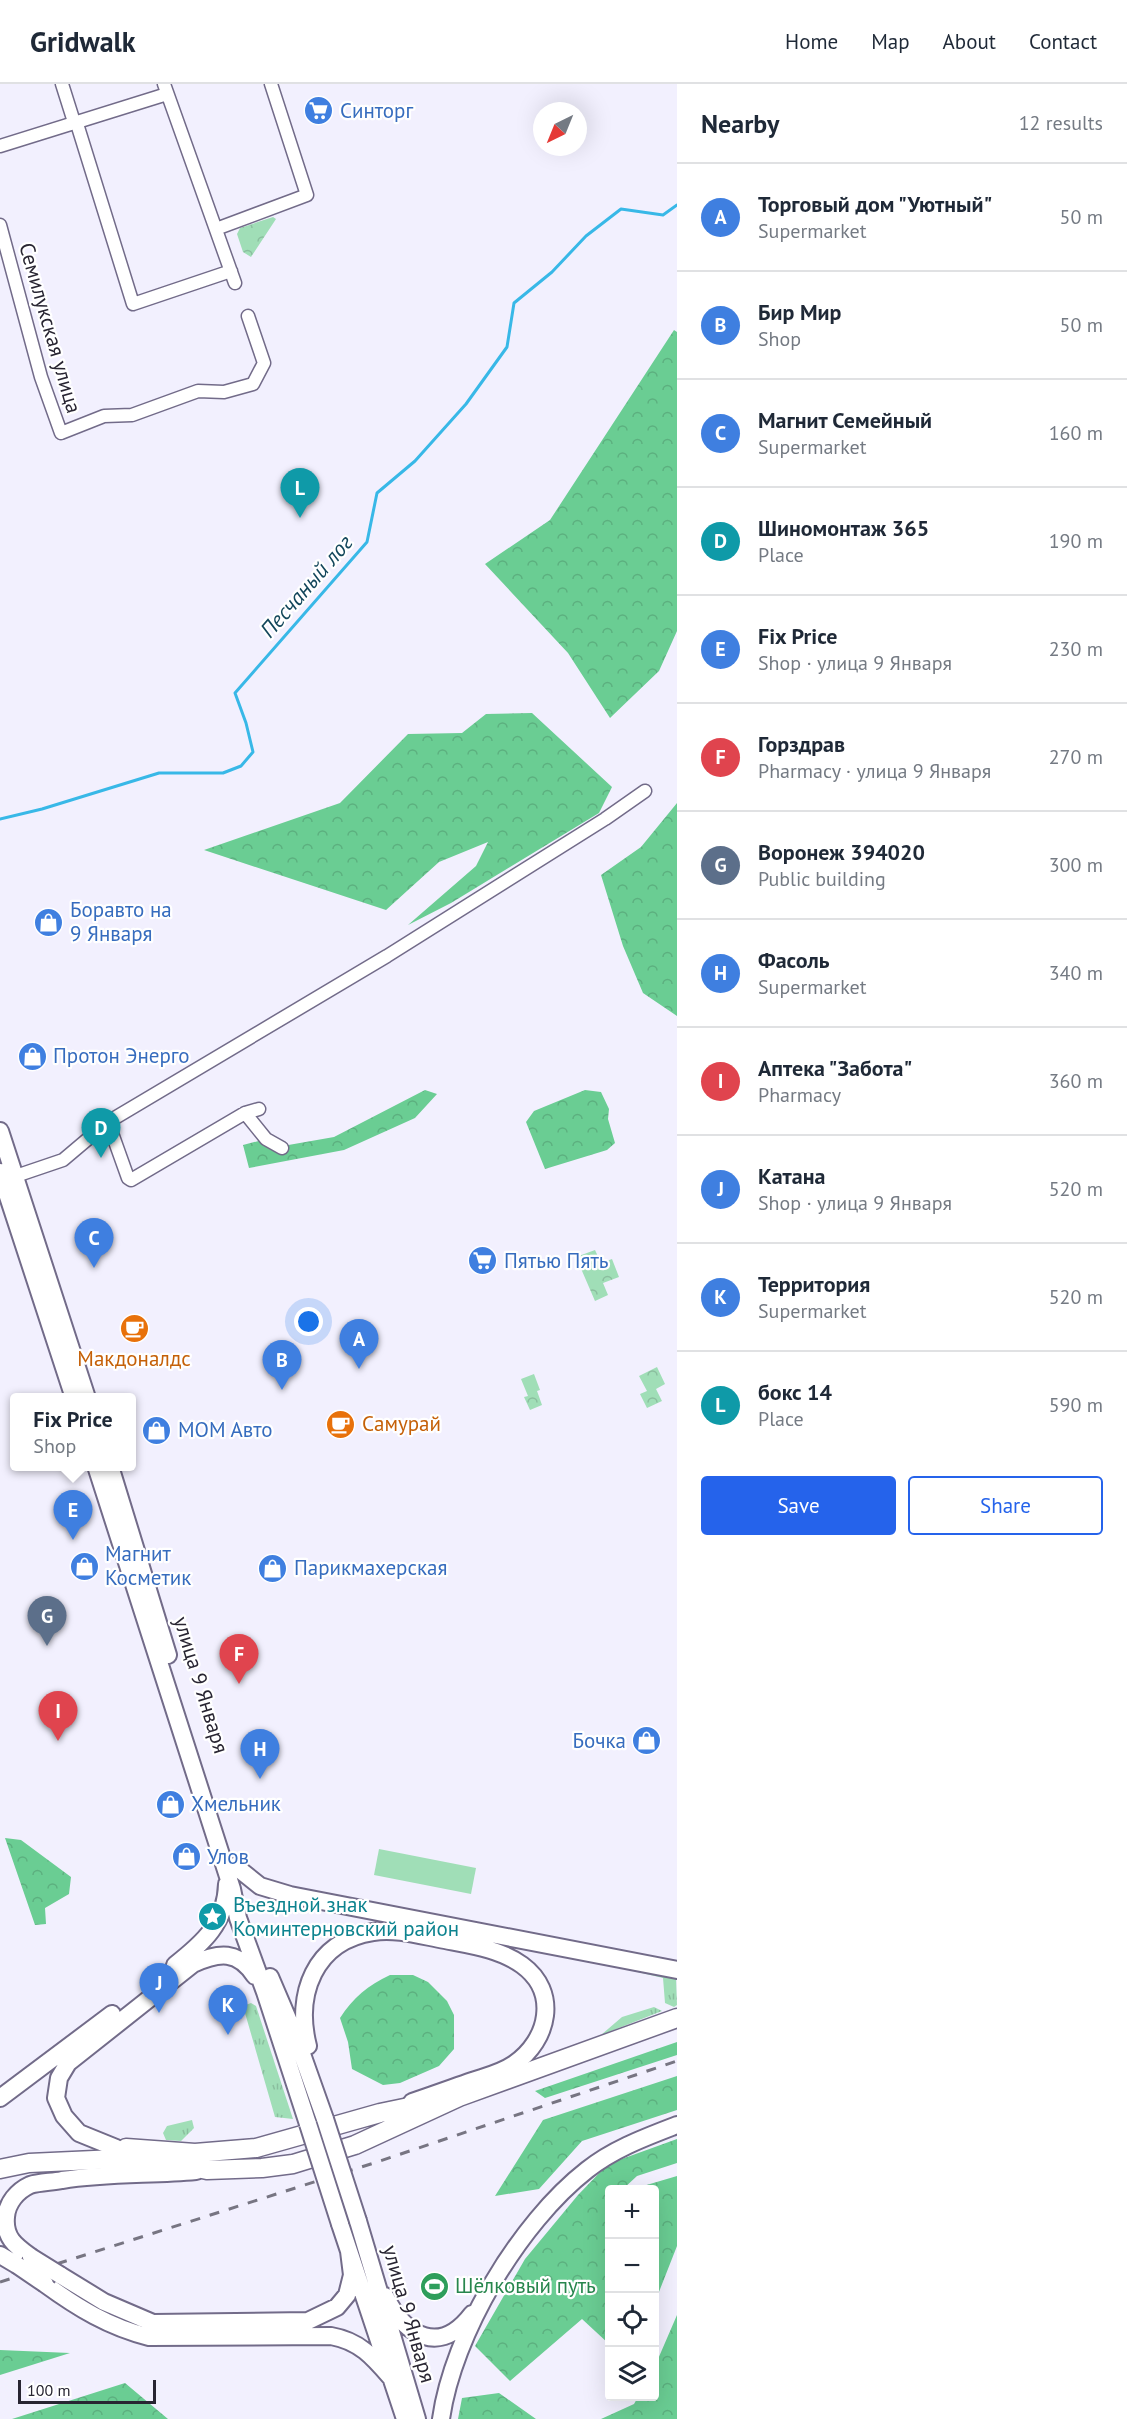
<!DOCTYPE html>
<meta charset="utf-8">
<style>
:root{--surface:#fff;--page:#f2f2f3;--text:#1f2937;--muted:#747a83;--line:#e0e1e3;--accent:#2563eb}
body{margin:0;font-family:"PT Sans",sans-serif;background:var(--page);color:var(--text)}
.controls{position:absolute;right:18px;bottom:18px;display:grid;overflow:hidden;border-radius:6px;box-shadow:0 6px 24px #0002}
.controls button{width:54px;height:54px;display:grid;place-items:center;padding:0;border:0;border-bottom:2px solid var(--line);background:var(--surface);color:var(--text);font:30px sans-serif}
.compass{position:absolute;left:533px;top:18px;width:54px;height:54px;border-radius:50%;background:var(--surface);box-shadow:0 6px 24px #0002;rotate:223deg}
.scale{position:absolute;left:18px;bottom:15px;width:138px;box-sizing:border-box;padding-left:6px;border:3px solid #282532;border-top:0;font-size:16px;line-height:21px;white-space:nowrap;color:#282532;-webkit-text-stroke:4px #fff;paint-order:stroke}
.you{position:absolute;left:309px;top:1238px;width:21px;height:21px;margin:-15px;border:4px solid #fff;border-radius:50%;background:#1a73e8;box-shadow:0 0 0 9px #1a73e833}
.badge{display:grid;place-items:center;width:39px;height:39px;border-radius:50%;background:var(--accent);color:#fff;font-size:20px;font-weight:700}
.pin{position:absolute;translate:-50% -50px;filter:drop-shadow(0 2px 3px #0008)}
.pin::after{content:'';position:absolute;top:32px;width:21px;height:18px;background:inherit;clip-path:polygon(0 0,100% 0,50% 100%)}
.popup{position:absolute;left:10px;top:1309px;width:126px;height:78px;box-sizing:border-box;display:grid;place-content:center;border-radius:6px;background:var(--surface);filter:drop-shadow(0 2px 4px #0005);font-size:20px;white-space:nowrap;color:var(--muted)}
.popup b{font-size:22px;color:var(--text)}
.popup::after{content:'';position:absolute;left:50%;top:100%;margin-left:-12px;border:12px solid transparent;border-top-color:var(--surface)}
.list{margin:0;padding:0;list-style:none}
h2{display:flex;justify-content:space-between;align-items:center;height:78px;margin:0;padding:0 24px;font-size:26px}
h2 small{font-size:20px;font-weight:400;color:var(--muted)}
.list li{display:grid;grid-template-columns:39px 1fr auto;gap:18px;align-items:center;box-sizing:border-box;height:108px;padding:0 24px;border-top:2px solid var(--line)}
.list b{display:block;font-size:22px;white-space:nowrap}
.list p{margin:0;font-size:20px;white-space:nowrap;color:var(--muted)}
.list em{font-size:20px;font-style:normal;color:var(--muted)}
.actions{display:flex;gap:12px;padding:18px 24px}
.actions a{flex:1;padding:14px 0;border:2px solid var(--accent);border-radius:6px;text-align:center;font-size:21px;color:var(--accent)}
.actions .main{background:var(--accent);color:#fff}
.icon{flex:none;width:33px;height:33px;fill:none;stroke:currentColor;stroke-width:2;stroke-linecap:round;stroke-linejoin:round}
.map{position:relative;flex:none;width:677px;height:2335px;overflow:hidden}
header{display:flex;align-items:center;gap:36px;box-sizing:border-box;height:84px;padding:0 30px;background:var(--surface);border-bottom:2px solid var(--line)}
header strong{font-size:28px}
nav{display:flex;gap:33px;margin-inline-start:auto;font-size:21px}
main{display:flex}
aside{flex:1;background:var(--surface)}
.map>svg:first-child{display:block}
.grass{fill:url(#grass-tufts)}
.forest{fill:url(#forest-crowns)}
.park{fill:url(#park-crowns)}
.pitch{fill:#a0deb7}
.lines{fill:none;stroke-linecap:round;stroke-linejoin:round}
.stream{stroke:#38b8e7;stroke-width:3}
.minor-casing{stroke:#726b89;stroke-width:15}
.major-casing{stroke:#726b89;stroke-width:20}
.highway-casing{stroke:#726b89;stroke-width:21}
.minor{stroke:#fff;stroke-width:12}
.major{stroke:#fff;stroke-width:16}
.highway{stroke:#fff;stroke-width:18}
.rail{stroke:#777582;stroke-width:3;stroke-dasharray:10 10;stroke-linecap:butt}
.major-bridge-casing{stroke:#726b89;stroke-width:20;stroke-linecap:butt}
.major-bridge{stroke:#fff;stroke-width:16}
.labels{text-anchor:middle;stroke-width:4.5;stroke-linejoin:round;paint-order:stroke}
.shop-label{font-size:21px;fill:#366cbe;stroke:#fff;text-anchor:start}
.street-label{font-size:21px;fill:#282532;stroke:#fff}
.food-label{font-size:21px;fill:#c56008;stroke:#fff}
.culture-label{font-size:21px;fill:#0d838f;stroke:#fff;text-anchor:start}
.leisure-label{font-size:21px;fill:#27864d;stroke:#fff;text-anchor:start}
.water-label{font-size:22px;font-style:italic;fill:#13475b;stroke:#fff}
</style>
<header>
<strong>Gridwalk</strong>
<nav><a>Home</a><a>Map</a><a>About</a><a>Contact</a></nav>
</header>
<main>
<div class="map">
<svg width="677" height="2335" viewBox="0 0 677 2335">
<defs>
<pattern id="grass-tufts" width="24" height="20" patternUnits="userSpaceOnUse" patternTransform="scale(1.5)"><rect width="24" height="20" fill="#a0deb7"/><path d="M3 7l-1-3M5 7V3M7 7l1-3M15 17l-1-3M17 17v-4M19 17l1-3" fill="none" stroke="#8abe9e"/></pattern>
<pattern id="forest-crowns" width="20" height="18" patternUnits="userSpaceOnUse" patternTransform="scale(1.5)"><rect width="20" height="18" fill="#6acd93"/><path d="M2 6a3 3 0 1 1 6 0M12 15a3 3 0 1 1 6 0" fill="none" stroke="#5cb07f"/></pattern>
<pattern id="park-crowns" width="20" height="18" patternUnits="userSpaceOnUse" patternTransform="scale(1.5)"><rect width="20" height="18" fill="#a0deb7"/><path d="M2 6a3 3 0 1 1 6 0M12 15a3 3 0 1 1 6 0" fill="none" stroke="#8abe9e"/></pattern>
</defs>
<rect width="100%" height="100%" fill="#f2f0fe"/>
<path class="grass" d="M 629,1884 L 676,1894 L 677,1921 L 674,1923 L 665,1919 L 663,1894 L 629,1886 Z
M 251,1919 L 256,1922 L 293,2035 L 275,2033 L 243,1922 Z
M 654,1923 L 662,1927 L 601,1951 L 622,1933 Z
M 192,2036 L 194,2044 L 181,2057 L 166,2056 L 163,2049 L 167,2042 Z"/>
<path class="forest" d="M 674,246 L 677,248 L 677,547 L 659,587 L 610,634 L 568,569 L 485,480 L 550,436 Z
M 532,629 L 612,703 L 599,729 L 451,819 L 408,841 L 476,782 L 488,758 L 439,778 L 386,826 L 204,766 L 340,719 L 408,650 L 462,649 L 486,630 Z
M 677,719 L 677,932 L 643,909 L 623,862 L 601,791 L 641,763 Z
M 425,1006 L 437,1010 L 415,1034 L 344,1066 L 249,1084 L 243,1061 L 266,1055 L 277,1063 L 334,1053 Z
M 585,1006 L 601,1008 L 609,1025 L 608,1035 L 615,1059 L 607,1066 L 545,1085 L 526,1038 L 534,1027 Z
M 5,1754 L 21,1756 L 71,1793 L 69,1810 L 45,1824 L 46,1840 L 35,1841 Z
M 390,1891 L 413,1891 L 428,1898 L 447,1917 L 454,1931 L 454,1965 L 439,1982 L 400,1999 L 383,2001 L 352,1985 L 348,1958 L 340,1934 C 353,1914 368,1901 390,1891 Z
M 677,1958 L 677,1971 L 545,2014 L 535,2007 Z
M 677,1992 L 677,2026 L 582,2057 L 539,2105 L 495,2112 L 543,2036 Z
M 677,2055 L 677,2079 L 637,2092 L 623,2105 L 610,2106 L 609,2260 L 582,2235 L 510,2297 L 475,2262 L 525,2175 L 578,2111 L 608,2080 Z
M 677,2092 L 677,2162 L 655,2218 L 654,2106 L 633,2105 Z
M 677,2231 L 677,2335 L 601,2335 L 634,2320 L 638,2313 L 654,2312 L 655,2282 Z
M 0,2266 L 70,2269 L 0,2291 Z
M 125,2299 L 168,2335 L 12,2335 Z
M 499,2309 L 536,2335 L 458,2335 L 462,2314 Z"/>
<path class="park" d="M 273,133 L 276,135 L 251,173 L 243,168 L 237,150 L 240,144 Z
M 595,1166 L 601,1179 L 612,1175 L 619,1193 L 603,1199 L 608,1211 L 595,1217 L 576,1173 Z
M 657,1283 L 665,1300 L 656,1305 L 662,1317 L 647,1324 L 640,1310 L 647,1307 L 639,1292 Z
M 534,1290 L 540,1306 L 537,1307 L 542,1321 L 530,1326 L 524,1313 L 528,1312 L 521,1295 Z"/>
<path class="pitch" d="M 379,1765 L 476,1784 L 471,1810 L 374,1791 Z"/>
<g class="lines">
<path class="stream" d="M 0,735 L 42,725 L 159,689 L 223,689 L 241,682 L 253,668 L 246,639 L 235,609 L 367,458 L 377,409 L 415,377 L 466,320 L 507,263 L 514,219 L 552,188 L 586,152 L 621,125 L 663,131 L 677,121"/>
<defs>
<path id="minor" d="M 62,0 L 74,38 L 78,43 L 133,220 L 231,187
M 164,0 L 235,199
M 0,62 L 167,10
M 0,141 L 41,293 L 61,349 L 104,332 L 132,331 L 198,307 L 224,308 L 253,300 L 264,279 L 248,232
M 216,145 L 307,111 L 271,0
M 245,1029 L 259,1025
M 108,1038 L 128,1094 L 131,1096 L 245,1029 L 266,1055 L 282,1064
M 7,1095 L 63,1076 L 108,1038 L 387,872 L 605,735 L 645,707"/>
<path id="major" d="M 0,1047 L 87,1314
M 0,1088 L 74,1314
M 96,1382 L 232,1805 L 238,1834 L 265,1908 L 308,2040
M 110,1382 L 168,1571
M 235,1782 L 260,1802 L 290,1811 L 677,1886
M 175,1881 C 203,1859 226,1839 227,1800
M 270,1893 L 297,1956 L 325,2035
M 308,1962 C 295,1911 314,1857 373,1848 C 396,1844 422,1852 445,1856 C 471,1861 500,1865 522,1881 C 559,1908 549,1956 514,1980 C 501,1989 487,1992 472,1997 C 452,2004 433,2011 412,2018
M 0,2014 L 112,1930
M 116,2064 L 79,2049 L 64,2032 L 56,2014 L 59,1994 L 68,1979 L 193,1880 C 219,1868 238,1866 255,1892
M 358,2137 L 417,2335
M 340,2140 L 405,2335
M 0,2171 L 17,2181
M 31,2173 C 16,2162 4,2154 6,2133 C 7,2119 17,2107 30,2101 C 39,2098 52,2098 62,2096 C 107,2089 151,2091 196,2087
M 60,2191 L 104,2218 L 153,2239 L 308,2237 L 337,2223 L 347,2211 L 352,2191 L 349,2167
M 45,2200 C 78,2224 109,2243 149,2253 L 331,2252 C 360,2257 374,2274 392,2295
M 385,2212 C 406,2253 440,2272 472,2230
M 441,2335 C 453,2250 519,2139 587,2086 C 613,2065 646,2053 677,2041"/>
<path id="highway" d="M 126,2064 L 195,2069 L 256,2064 L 380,2029 L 428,2019
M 0,2085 L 29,2079 L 116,2075 L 179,2080 L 207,2086 L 262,2084 L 293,2080 L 355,2061 L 459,2013 L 677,1934"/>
</defs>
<use href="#minor" class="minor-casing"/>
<use href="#major" class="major-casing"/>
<use href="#highway" class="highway-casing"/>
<use href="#minor" class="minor"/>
<use href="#major" class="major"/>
<use href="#highway" class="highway"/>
<path class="rail" d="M 0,2198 L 377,2078 L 677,1977"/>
<defs>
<path id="major-bridge" d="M 325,2035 L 358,2137
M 308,2040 L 340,2140
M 31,2173 L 60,2191
M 17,2181 L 45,2200"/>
</defs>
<use href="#major-bridge" class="major-bridge-casing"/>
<use href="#major-bridge" class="major-bridge"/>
</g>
<defs>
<symbol id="supermarket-disc" viewBox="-11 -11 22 22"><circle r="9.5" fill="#3f7fe0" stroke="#fff"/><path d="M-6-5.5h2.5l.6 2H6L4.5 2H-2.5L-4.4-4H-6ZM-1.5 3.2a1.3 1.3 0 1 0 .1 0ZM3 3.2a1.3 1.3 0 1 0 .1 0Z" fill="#fff"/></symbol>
<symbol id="shop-disc" viewBox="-11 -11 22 22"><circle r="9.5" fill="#3f7fe0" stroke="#fff"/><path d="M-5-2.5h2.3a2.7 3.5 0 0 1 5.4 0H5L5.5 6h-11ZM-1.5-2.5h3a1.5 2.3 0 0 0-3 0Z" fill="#fff"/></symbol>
<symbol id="cafe-disc" viewBox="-11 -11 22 22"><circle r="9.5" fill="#e8710a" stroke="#fff"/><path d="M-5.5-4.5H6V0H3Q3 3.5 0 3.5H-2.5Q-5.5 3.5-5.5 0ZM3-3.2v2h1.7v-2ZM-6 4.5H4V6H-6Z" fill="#fff"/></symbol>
<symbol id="sight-disc" viewBox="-11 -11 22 22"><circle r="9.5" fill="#0f9aa8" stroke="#fff"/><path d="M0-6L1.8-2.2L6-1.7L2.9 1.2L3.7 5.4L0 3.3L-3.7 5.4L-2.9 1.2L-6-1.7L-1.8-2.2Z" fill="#fff"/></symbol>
<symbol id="stadium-disc" viewBox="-11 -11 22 22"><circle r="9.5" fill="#2e9e5b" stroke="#fff"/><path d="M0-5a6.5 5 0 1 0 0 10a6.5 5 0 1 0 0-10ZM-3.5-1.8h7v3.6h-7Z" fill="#fff"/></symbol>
</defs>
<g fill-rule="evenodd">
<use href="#supermarket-disc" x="302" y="10" width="33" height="33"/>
<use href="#shop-disc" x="32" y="822" width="33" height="33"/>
<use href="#shop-disc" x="16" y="956" width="33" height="33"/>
<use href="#supermarket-disc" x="466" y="1160" width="33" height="33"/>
<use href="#cafe-disc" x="118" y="1228" width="33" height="33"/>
<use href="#cafe-disc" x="324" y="1324" width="33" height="33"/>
<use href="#shop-disc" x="140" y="1330" width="33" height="33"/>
<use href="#shop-disc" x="68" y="1466" width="33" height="33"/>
<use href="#shop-disc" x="256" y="1468" width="33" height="33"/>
<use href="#shop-disc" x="630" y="1640" width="33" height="33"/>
<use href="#shop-disc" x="154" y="1704" width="33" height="33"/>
<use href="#shop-disc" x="170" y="1756" width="33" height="33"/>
<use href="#sight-disc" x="196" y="1816" width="33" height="33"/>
<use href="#stadium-disc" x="418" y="2186" width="33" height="33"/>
</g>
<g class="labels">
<g class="shop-label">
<text x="340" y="34">Синторг</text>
<text x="70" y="833">Боравто на<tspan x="70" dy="24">9 Января</tspan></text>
<text x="53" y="979">Протон Энерго</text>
<text x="504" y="1184">Пятью Пять</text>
<text x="178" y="1353">МОМ Авто</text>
<text x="105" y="1477">Магнит<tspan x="105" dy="24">Косметик</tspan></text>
<text x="294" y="1491">Парикмахерская</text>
<text x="626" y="1664" text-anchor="end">Бочка</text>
<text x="191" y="1727">Хмельник</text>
<text x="207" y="1780">Улов</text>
</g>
<g class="street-label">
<text transform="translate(50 244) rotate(74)" y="7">Семилукская улица</text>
<text transform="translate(201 1601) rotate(73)" y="7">улица 9 Января</text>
<text transform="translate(409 2230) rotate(74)" y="7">улица 9 Января</text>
</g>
<g class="food-label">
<text x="134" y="1282">Макдоналдс</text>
<text x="362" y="1347" text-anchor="start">Самурай</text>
</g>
<g class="culture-label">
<text x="233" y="1828">Въездной знак<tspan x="233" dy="24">Коминтерновский район</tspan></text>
</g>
<g class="leisure-label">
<text x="455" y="2209">Шёлковый путь</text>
</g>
<g class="water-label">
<text transform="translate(306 502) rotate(-49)" y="8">Песчаный лог</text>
</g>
</g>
</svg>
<div class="controls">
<button>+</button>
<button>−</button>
<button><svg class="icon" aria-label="locate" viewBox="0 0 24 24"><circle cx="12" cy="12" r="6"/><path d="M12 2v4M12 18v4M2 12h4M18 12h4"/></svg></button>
<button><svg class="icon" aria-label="layers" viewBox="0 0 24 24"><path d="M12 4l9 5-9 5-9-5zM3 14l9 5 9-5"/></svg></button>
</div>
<svg class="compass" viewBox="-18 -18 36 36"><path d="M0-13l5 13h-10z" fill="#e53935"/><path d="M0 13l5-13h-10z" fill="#747a83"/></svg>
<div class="scale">100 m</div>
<div class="you"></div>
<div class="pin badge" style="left:359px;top:1285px;background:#3f7fe0">A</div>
<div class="pin badge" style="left:282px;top:1306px;background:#3f7fe0">B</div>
<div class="pin badge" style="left:94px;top:1184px;background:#3f7fe0">C</div>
<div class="pin badge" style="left:101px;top:1074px;background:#0f9aa8">D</div>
<div class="pin badge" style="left:73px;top:1456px;background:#3f7fe0">E</div>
<div class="popup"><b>Fix Price</b>Shop</div>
<div class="pin badge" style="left:239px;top:1600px;background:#e0444e">F</div>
<div class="pin badge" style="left:47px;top:1562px;background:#5c6f8a">G</div>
<div class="pin badge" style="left:260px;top:1695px;background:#3f7fe0">H</div>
<div class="pin badge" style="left:58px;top:1657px;background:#e0444e">I</div>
<div class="pin badge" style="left:159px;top:1929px;background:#3f7fe0">J</div>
<div class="pin badge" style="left:228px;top:1951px;background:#3f7fe0">K</div>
<div class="pin badge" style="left:300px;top:434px;background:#0f9aa8">L</div>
</div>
<aside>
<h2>Nearby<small>12 results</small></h2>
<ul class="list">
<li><span class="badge" style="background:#3f7fe0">A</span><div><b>Торговый дом &quot;Уютный&quot;</b><p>Supermarket</p></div><em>50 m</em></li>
<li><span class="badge" style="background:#3f7fe0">B</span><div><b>Бир Мир</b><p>Shop</p></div><em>50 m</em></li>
<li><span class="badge" style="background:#3f7fe0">C</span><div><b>Магнит Семейный</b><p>Supermarket</p></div><em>160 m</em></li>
<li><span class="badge" style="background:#0f9aa8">D</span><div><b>Шиномонтаж 365</b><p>Place</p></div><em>190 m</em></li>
<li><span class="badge" style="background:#3f7fe0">E</span><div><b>Fix Price</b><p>Shop · улица 9 Января</p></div><em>230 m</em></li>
<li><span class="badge" style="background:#e0444e">F</span><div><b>Горздрав</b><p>Pharmacy · улица 9 Января</p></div><em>270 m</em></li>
<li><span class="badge" style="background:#5c6f8a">G</span><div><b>Воронеж 394020</b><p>Public building</p></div><em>300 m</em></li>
<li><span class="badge" style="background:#3f7fe0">H</span><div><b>Фасоль</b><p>Supermarket</p></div><em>340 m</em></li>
<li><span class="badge" style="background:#e0444e">I</span><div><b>Аптека &quot;Забота&quot;</b><p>Pharmacy</p></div><em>360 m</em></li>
<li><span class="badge" style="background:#3f7fe0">J</span><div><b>Катана</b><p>Shop · улица 9 Января</p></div><em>520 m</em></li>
<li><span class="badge" style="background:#3f7fe0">K</span><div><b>Территория</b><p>Supermarket</p></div><em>520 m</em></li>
<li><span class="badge" style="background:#0f9aa8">L</span><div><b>бокс 14</b><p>Place</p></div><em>590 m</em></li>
</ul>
<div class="actions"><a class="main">Save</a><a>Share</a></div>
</aside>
</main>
